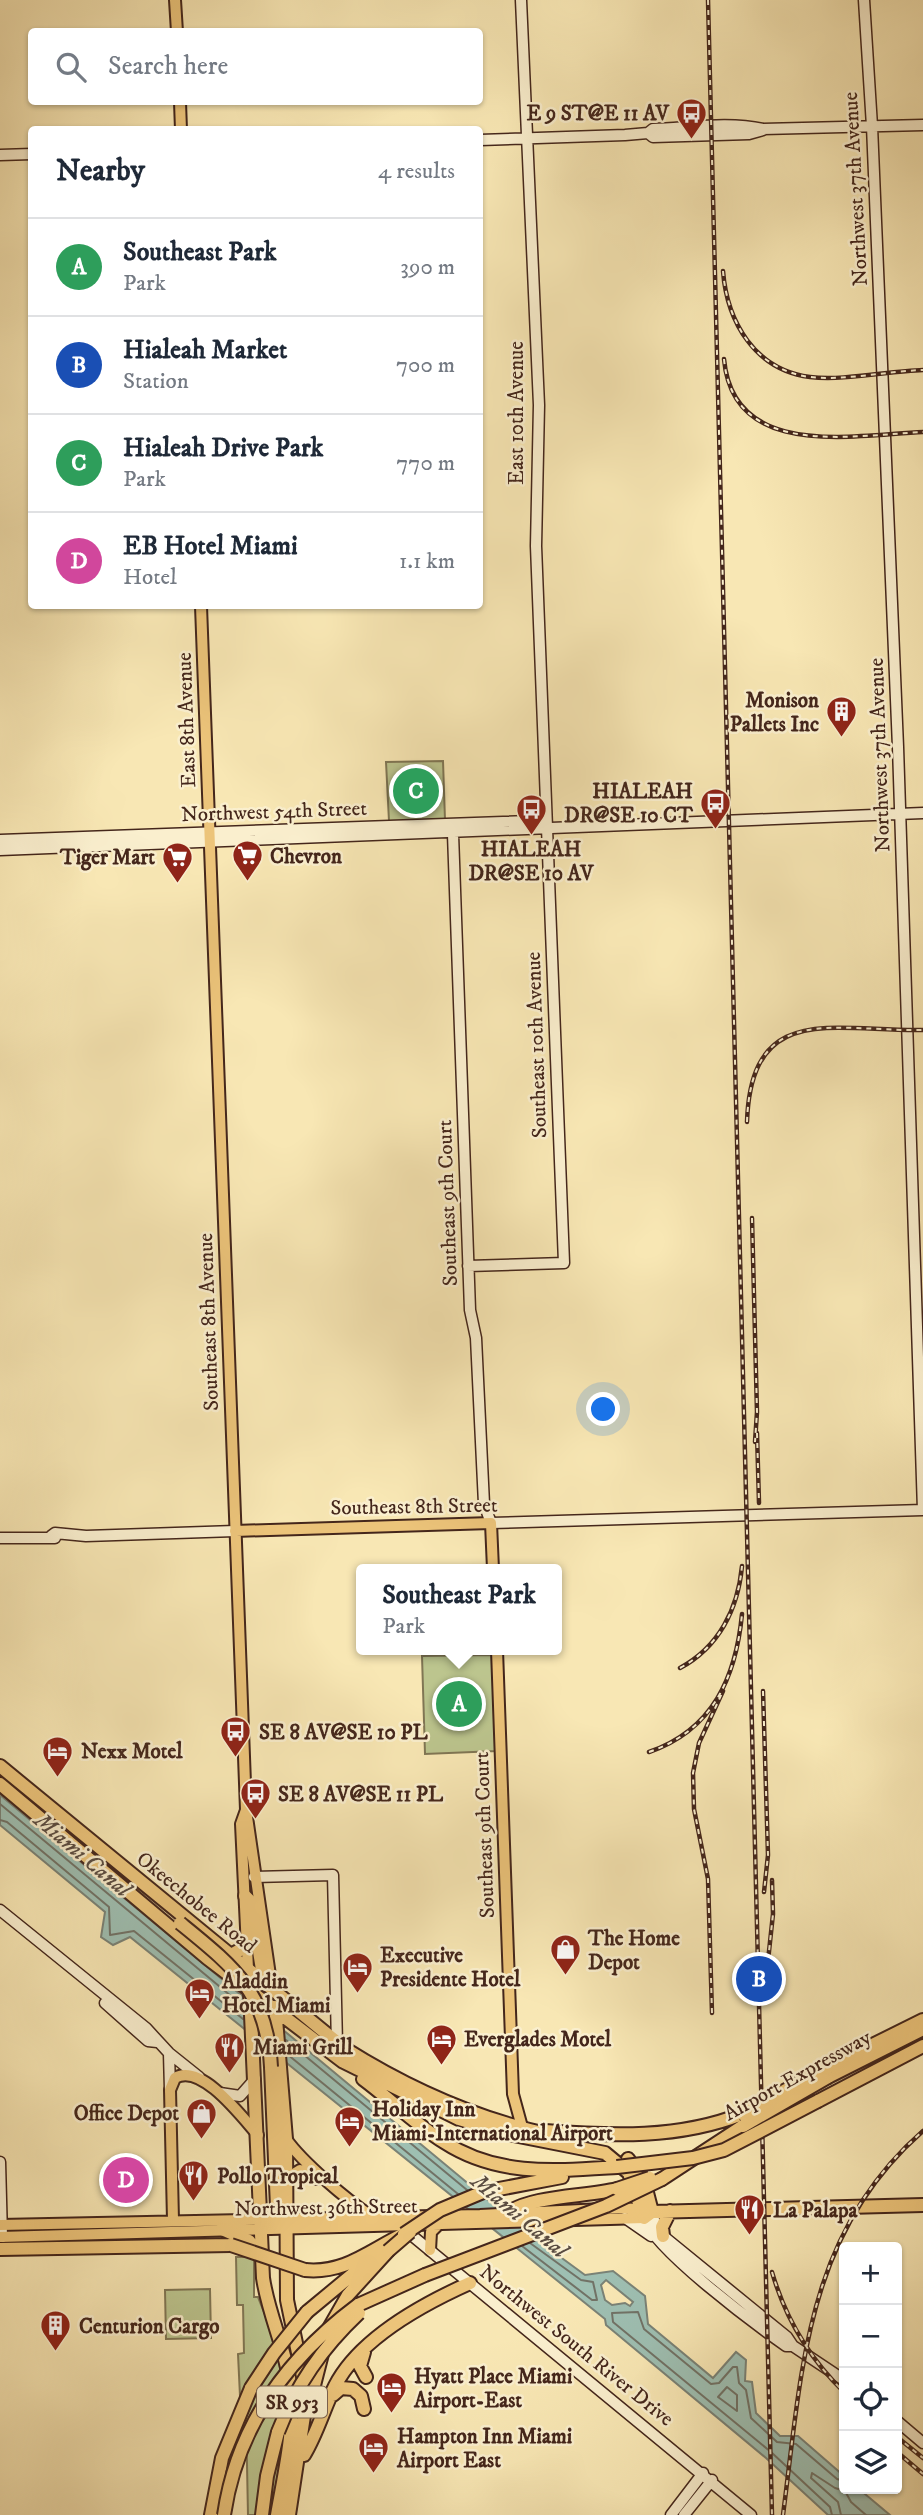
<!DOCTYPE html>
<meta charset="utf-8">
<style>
:root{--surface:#fff;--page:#f6f6f7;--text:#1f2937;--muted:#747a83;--line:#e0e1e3;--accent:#8f2418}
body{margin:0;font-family:"IM FELL DW Pica",serif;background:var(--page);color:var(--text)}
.controls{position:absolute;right:21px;bottom:21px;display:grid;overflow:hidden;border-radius:7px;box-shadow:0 2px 5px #0004}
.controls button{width:63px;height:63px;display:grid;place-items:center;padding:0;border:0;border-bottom:2px solid var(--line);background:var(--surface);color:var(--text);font:35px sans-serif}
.you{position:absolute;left:604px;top:1410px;width:24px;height:24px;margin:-18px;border:5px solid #fff;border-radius:50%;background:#1a73e8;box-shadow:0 0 0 10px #1a73e833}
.badge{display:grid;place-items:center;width:46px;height:46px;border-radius:50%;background:var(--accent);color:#fff;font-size:23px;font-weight:700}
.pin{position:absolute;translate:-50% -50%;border:4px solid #fff;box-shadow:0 2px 7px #0006}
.popup{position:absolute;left:356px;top:1564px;width:206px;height:91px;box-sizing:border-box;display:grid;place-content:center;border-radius:7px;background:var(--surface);filter:drop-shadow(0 2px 5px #0005);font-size:23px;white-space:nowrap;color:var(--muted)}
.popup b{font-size:26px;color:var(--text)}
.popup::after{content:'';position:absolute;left:50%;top:100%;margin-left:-14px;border:14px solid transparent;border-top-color:var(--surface)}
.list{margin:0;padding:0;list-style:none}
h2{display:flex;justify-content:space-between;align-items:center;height:91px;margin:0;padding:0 28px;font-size:30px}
h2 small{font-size:23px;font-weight:400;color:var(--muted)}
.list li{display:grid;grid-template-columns:46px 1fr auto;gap:21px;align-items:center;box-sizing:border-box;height:98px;padding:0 28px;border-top:2px solid var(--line)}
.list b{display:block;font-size:26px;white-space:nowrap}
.list p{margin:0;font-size:23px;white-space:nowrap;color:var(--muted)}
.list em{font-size:23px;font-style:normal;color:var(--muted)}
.icon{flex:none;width:38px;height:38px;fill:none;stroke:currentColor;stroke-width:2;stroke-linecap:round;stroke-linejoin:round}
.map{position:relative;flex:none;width:923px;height:2515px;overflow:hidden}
.search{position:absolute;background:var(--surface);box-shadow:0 2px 5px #0004;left:28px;top:28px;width:455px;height:77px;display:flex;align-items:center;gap:18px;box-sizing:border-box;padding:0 24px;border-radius:7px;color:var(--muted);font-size:26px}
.panel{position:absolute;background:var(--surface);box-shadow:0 2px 5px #0004;left:28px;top:126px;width:455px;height:483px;border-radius:7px}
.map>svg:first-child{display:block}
.green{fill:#bcc58e;stroke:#807654;stroke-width:2}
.water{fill:#9ebfb2;stroke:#7a8276;stroke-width:2;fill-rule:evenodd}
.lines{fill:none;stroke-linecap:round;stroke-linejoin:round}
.shore{stroke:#717266;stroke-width:2}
.secondary-casing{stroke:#44261b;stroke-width:13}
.primary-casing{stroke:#44261b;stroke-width:14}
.highway-casing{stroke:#44261b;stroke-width:16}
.secondary{stroke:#faefce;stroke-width:10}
.primary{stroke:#ecc47a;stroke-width:10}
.highway{stroke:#ecc47a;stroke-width:12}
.rail-casing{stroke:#44261b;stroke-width:4.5}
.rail{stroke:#faefce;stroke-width:2;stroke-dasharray:5;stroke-linecap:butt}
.highway-bridge-casing{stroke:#44261b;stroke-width:16;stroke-linecap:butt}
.highway-bridge{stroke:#ecc47a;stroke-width:12}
.labels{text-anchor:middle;stroke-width:5;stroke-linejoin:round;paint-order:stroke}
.shield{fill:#faefce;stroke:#7b6251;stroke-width:2}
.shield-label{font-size:19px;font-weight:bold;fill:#44261b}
.poi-label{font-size:21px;font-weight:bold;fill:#44261b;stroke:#faefce;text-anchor:start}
.street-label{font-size:21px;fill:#44261b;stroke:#faefce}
.water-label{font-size:23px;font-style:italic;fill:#5a4c41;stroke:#faefce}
</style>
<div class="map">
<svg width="923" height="2515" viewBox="0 0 923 2515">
<rect width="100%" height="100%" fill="#f8e7b4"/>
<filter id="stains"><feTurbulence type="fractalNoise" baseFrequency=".00286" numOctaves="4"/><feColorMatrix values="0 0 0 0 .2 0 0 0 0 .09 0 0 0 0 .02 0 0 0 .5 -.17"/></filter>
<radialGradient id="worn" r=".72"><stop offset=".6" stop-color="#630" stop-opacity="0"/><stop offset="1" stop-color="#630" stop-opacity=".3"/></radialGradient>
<path class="green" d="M 443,761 L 445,820 L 389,821 L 386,762 Z
M 493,1655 L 497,1751 L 425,1754 L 422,1656 Z
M 236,2257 L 254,2257 L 254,2297 L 258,2297 C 295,2386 286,2424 271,2515 L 248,2515 L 246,2414 L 240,2396 L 238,2354 L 244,2353 L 243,2305 L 237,2305 Z
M 210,2289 L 211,2338 L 166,2339 L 165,2290 Z"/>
<path class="water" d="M 0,1795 L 529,2234 L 585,2275 L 613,2271 L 645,2296 L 648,2324 L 713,2378 L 736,2352 L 746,2360 L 745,2381 L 752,2382 L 756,2413 L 780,2436 L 798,2436 L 844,2476 L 844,2489 L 859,2489 L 890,2515 L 828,2515 L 766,2458 L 606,2325 L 605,2319 L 130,1937 L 113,1945 L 101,1937 L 105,1912 L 0,1825 ZM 606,2280 L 633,2302 L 630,2306 L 625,2303 L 612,2305 L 605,2300 L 601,2285 Z"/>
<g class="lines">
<path class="shore" d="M 0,1804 L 243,2006
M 0,1820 L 7,1822 L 109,1907 L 110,1935 L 134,1931 L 243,2019
M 286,2040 L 467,2190
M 287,2054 L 458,2194
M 522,2246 L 592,2300 L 597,2300 L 593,2282 L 581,2280 L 530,2243
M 727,2387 L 737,2395 L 737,2411 L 718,2397 Z
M 832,2515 L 830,2507 L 771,2452 L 613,2322 L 612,2313 L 638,2312 L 644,2329 L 711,2384 L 719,2383 L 733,2367 L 737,2367 L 739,2383 L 746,2390 L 751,2418 L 777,2442 L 796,2444 L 837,2479 L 844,2481
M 841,2515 L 838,2502 L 811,2478 L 812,2473 L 835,2488 L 845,2491 L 851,2502 L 866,2515"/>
<defs>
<path id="secondary" d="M 648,133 L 653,137 L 749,134 L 763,130
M 480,140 L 625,135 L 648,133 L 653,129 C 688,128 729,121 763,129 L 923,125
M 0,155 L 32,154
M 453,834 L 470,1310 L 476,1338 L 484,1504 L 491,1523 L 923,1510 L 898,747 L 872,126 L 864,0
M 0,840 L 529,821 L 538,821 L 548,827
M 0,850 L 923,813
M 468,1266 L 564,1263 L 536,546 L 539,405 L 521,0
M 51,1536 L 55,1533 L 86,1536 L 235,1531
M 0,1538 L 55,1538
M 254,1877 L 333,1875 L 337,2044
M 0,1910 L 146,2028 L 169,2053 L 199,2077
M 105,2003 L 148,2041 L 157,2042
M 169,2053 L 170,2090
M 220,2093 L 240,2096 L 255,2079
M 0,2162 L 2,2237
M 652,2212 L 656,2227 L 663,2236 L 787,2337 L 793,2346
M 625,2218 L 651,2236
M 644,2218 C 655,2250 755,2324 786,2346 L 793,2346 L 844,2380
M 404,2229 L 751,2515
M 897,2421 L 923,2443
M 671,2515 L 703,2473
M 684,2515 L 712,2480"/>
<path id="primary" d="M 175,0 L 177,32
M 180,102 L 181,130
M 201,606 L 246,1810 L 272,1989
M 235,1531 L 491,1523 L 493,1569
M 497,1650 L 513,2094 L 522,2127
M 246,1810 L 241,1824 L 248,1969
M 286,2139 C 303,2163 346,2199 371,2216
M 287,2183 L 292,2175 L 300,2170 L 317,2179
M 173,2220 L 170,2090 L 175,2078 C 201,2062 242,2117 258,2135
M 0,2225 L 480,2215 L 623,2208 L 647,2210
M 0,2237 L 644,2218
M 430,2250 L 431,2232 L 439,2224"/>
<path id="highway" d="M 0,1766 L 344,2048 C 409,2089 476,2119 551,2135
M 0,1784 L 207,1958 L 342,2061 L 459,2119 L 509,2134 L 605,2153 L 629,2173 L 644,2218 L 652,2212 L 923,2205
M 245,1896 L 251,1902 L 264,1982
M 231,1955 L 247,1946
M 250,1993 L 263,2278 C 268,2312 283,2343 289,2377 C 297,2424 285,2469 277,2515
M 275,2007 L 286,2139 L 287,2300 L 307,2396 L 289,2515
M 271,2067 L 277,2207 L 285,2217
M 828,2067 L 923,2020
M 828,2077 L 923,2029
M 363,2079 C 390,2099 415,2124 444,2142 C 498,2177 556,2171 617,2167
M 818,2101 L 923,2046
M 545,2131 C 611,2136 679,2139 742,2114
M 628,2159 L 644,2181 L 652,2212
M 662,2179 L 743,2126
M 483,2192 L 562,2177
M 506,2214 C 532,2195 586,2197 617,2189
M 222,2229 L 249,2241 L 262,2258
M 663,2236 L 662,2227 L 670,2211
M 0,2249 L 231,2245
M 305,2270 C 345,2274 370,2250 404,2234
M 358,2305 L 425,2275
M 307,2312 L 377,2254
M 328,2330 L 348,2295 L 388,2251
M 364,2352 L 360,2366 L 366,2377
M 333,2395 L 341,2388 L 353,2389 L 361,2396 L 364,2409
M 310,2401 L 322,2354
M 304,2455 C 317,2434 324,2408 335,2386 C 359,2339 423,2304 470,2283
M 211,2515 L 222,2458 L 251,2388
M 262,2515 L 267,2476 L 278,2432"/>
</defs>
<use href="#secondary" class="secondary-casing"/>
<use href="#primary" class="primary-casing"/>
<use href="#highway" class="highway-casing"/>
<use href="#secondary" class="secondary"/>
<use href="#primary" class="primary"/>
<use href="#highway" class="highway"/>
<defs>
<path id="rail" d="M 708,0 L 772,2515
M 723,271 C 727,322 755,370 810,377 C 844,381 888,371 923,370
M 724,359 C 733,460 853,435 923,432
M 747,1122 C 751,1000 835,1032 923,1030
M 752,1218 L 757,1412 L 755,1442
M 757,1433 L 759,1503
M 680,1668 C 719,1647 738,1609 742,1566
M 763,1691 L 768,1855 L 764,1892
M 649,1752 C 713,1730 736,1677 742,1614
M 767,1970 L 773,1914 L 772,1880
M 712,2013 L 708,1879 L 694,1809 L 693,1773 L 699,1743 L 723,1691
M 772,2272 C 785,2317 810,2359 844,2392
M 897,2437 L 923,2458
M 897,2452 L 923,2474
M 783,2515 C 802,2370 805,2234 923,2131"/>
</defs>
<use href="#rail" class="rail-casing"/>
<use href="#rail" class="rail"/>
<defs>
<path id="highway-bridge" d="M 180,1923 C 234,1967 267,1992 271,2067
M 742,2114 L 828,2067
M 743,2126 L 828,2077
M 617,2167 L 693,2158 L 724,2150 L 818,2101
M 617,2189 L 650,2178
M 404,2234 L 440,2210 L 483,2192
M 231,2245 L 305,2270
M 388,2251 L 410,2232
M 425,2275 L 606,2206 L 662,2179
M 251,2388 L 274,2353 L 307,2312
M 278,2432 C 296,2385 322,2348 359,2313
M 224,2515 C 237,2426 287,2358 358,2305"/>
</defs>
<use href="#highway-bridge" class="highway-bridge-casing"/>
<use href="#highway-bridge" class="highway-bridge"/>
</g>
<defs>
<symbol id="bus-pin" viewBox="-11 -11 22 30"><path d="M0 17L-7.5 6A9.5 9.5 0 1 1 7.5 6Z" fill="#8f2418" stroke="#faefce"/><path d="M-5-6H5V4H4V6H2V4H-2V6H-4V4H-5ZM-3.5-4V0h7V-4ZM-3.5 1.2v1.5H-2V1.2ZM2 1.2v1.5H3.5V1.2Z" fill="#fff"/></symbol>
<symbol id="building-pin" viewBox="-11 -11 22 30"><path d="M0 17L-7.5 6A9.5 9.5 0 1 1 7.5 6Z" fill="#8f2418" stroke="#faefce"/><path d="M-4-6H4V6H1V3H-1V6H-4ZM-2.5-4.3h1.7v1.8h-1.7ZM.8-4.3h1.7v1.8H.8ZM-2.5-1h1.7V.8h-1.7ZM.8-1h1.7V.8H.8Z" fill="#fff"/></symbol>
<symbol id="supermarket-pin" viewBox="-11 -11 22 30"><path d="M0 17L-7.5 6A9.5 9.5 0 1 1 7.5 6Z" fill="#8f2418" stroke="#faefce"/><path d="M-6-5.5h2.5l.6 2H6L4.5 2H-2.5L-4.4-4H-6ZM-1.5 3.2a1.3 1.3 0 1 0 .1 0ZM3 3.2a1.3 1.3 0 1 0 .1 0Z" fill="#fff"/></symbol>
<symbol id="hotel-pin" viewBox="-11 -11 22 30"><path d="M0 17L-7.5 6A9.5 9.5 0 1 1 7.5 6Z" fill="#8f2418" stroke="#faefce"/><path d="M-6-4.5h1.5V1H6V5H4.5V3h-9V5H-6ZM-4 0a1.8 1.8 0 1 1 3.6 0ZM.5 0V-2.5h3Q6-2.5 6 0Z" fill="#fff"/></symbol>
<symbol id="shop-pin" viewBox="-11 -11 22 30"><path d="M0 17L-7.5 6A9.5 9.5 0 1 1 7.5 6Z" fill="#8f2418" stroke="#faefce"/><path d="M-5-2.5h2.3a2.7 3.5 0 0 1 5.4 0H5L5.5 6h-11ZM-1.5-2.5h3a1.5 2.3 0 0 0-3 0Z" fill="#fff"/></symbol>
<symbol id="restaurant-pin" viewBox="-11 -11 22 30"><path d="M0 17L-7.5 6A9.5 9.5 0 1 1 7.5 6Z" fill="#8f2418" stroke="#faefce"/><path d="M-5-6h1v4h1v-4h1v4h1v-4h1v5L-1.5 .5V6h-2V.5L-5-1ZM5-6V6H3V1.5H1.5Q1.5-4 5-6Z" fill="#fff"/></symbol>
</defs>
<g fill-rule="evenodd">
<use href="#bus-pin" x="674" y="96" width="35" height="47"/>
<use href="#building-pin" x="824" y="694" width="35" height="47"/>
<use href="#bus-pin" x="698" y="786" width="35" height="47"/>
<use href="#bus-pin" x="514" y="792" width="35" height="47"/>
<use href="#supermarket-pin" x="230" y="838" width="35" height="47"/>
<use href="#supermarket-pin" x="160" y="840" width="35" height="47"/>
<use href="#bus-pin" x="218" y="1714" width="35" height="47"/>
<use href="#hotel-pin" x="40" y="1734" width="35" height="47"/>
<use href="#bus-pin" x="238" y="1776" width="35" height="47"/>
<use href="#shop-pin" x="548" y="1932" width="35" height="47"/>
<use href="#hotel-pin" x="340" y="1950" width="35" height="47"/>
<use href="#hotel-pin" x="182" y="1976" width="35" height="47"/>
<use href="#hotel-pin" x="424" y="2022" width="35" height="47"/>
<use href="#restaurant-pin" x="212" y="2030" width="35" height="47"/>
<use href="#shop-pin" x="184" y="2096" width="35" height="47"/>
<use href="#hotel-pin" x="332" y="2104" width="35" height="47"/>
<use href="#restaurant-pin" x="176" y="2158" width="35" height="47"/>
<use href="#restaurant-pin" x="732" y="2192" width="35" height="47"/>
<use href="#building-pin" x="38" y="2308" width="35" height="47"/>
<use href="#hotel-pin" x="374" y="2370" width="35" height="47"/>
<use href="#hotel-pin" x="356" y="2430" width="35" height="47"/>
</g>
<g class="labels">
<rect class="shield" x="257" y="2386.5" width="70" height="31" rx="5"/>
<g class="shield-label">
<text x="292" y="2409">SR 953</text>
</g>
<g class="poi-label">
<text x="669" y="120" text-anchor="end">E 9 ST@E 11 AV</text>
<text x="819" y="707" text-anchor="end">Monison<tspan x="819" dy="24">Pallets Inc</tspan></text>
<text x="693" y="798" text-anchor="end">HIALEAH<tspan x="693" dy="24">DR@SE 10 CT</tspan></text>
<text x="531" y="856" text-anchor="middle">HIALEAH<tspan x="531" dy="24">DR@SE 10 AV</tspan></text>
<text x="270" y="863">Chevron</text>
<text x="155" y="864" text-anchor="end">Tiger Mart</text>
<text x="259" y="1739">SE 8 AV@SE 10 PL</text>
<text x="81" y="1758">Nexx Motel</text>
<text x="278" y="1801">SE 8 AV@SE 11 PL</text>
<text x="588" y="1945">The Home<tspan x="588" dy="24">Depot</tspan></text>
<text x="380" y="1962">Executive<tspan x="380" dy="24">Presidente Hotel</tspan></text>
<text x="222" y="1988">Aladdin<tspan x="222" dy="24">Hotel Miami</tspan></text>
<text x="464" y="2046">Everglades Motel</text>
<text x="253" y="2054">Miami Grill</text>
<text x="372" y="2116">Holiday Inn<tspan x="372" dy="24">Miami-International Airport</tspan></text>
<text x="179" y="2120" text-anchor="end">Office Depot</text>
<text x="217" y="2183">Pollo Tropical</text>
<text x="773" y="2217">La Palapa</text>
<text x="79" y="2333">Centurion Cargo</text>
<text x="414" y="2383">Hyatt Place Miami<tspan x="414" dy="24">Airport-East</tspan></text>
<text x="397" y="2443">Hampton Inn Miami<tspan x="397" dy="24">Airport East</tspan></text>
</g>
<g class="street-label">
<text transform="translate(855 189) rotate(-93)" y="7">Northwest 37th Avenue</text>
<text transform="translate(516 413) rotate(-90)" y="7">East 10th Avenue</text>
<text transform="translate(186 720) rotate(-92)" y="7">East 8th Avenue</text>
<text transform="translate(879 755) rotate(-92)" y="7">Northwest 37th Avenue</text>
<text transform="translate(274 811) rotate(-2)" y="7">Northwest 54th Street</text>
<text transform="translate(536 1045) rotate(-92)" y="7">Southeast 10th Avenue</text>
<text transform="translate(447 1203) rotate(-92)" y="7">Southeast 9th Court</text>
<text transform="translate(208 1322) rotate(-92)" y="7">Southeast 8th Avenue</text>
<text transform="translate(414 1506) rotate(-1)" y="7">Southeast 8th Street</text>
<text transform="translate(484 1835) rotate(-92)" y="7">Southeast 9th Court</text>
<text transform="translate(197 1902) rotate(39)" y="7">Okeechobee Road</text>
<text transform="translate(797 2075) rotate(-29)" y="7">Airport Expressway</text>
<text transform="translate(326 2207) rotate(-1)" y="7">Northwest 36th Street</text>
<text transform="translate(577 2345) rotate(39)" y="7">Northwest South River Drive</text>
</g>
<g class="water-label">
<text transform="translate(83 1854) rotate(40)" y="8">Miami Canal</text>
<text transform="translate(520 2215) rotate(40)" y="8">Miami Canal</text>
</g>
</g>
<rect width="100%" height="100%" filter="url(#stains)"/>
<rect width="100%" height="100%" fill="url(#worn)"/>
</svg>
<div class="controls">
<button>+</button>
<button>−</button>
<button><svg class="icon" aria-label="locate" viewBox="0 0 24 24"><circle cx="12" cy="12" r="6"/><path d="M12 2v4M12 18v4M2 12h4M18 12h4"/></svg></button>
<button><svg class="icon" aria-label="layers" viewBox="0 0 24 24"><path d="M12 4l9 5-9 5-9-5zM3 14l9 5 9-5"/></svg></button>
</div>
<div class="you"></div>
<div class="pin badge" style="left:459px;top:1704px;background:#2e9e5b">A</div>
<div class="popup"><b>Southeast Park</b>Park</div>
<div class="pin badge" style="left:759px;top:1979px;background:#1a4fb4">B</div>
<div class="pin badge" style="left:416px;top:791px;background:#2e9e5b">C</div>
<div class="pin badge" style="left:126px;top:2180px;background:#d1479c">D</div>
<div class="search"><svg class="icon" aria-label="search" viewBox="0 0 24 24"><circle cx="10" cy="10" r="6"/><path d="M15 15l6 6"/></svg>Search here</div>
<section class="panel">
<h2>Nearby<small>4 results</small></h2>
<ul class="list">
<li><span class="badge" style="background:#2e9e5b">A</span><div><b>Southeast Park</b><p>Park</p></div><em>390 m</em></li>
<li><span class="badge" style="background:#1a4fb4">B</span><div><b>Hialeah Market</b><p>Station</p></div><em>700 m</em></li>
<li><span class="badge" style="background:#2e9e5b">C</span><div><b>Hialeah Drive Park</b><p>Park</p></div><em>770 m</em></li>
<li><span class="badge" style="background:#d1479c">D</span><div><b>EB Hotel Miami</b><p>Hotel</p></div><em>1.1 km</em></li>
</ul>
</section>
</div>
